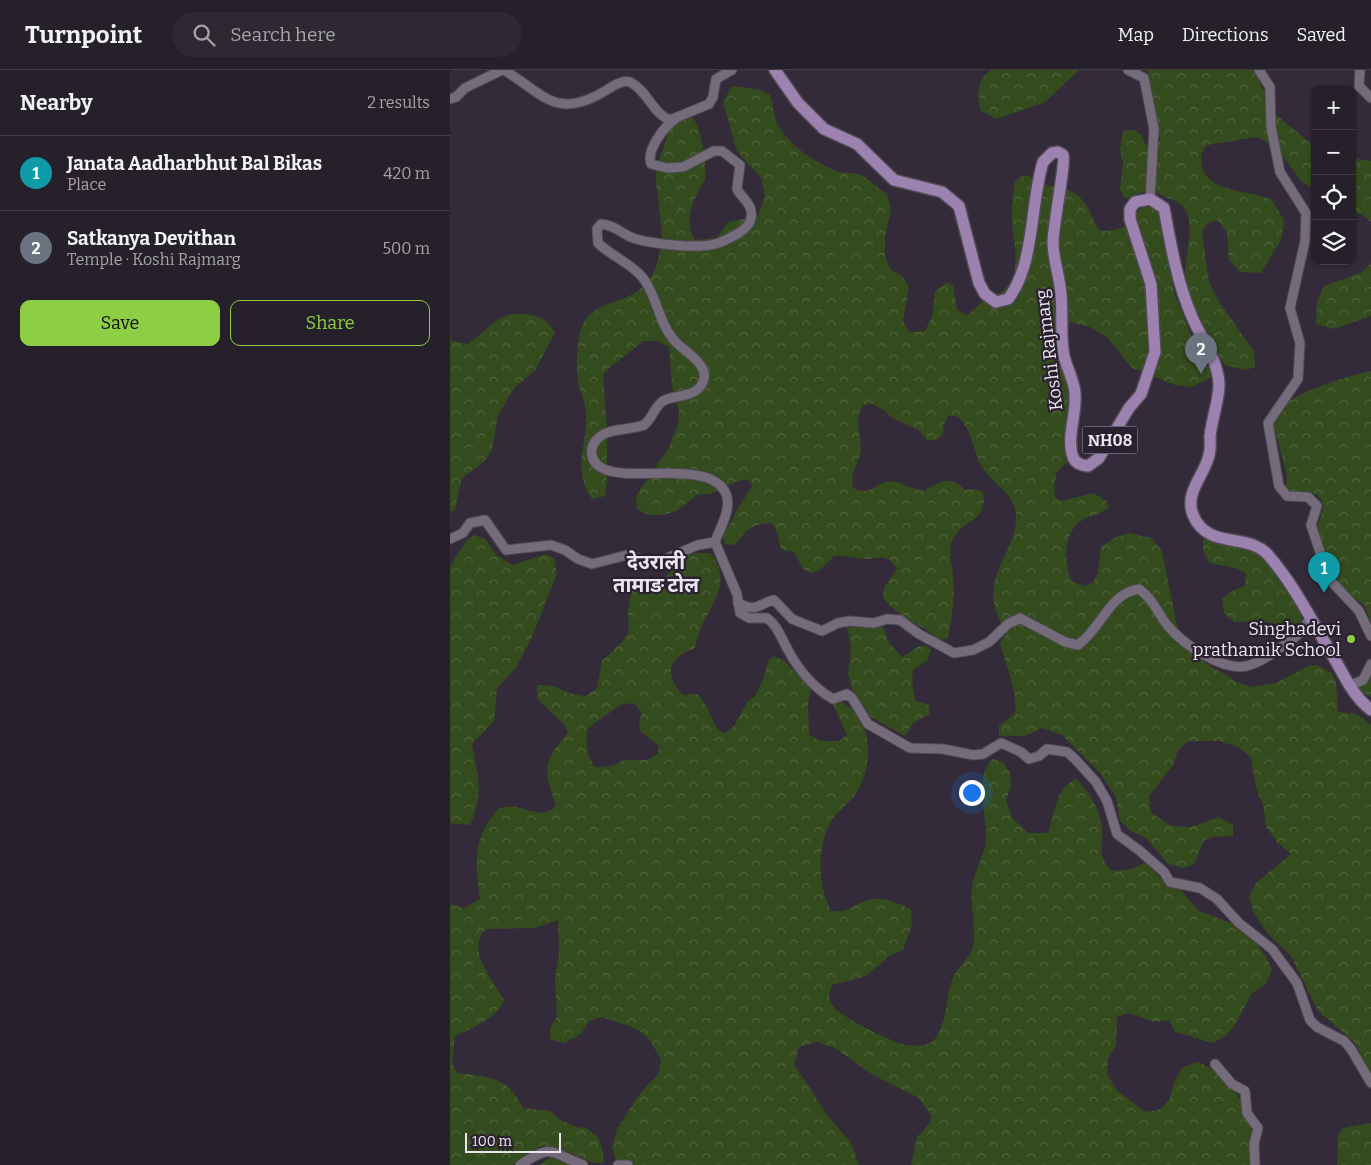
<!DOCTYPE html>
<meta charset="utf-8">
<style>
:root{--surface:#26202b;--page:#2e2833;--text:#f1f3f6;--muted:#a4a3a9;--line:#423e47;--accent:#8dce44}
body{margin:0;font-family:Bitter,"Noto Sans Devanagari",serif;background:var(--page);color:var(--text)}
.controls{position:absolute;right:15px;top:15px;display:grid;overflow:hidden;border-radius:10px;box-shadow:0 1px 4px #0004}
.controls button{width:45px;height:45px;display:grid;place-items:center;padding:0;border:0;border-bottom:1px solid var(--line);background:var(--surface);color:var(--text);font:25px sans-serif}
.scale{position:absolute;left:15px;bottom:12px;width:96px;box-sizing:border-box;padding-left:5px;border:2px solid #ebe5ef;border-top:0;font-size:14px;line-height:18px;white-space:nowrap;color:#ebe5ef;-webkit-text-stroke:4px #29212f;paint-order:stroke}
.you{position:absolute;left:521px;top:722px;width:18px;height:18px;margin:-12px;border:4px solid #fff;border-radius:50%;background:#1a73e8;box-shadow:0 0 0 8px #1a73e833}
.badge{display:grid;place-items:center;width:32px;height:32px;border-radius:50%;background:var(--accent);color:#fff;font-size:16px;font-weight:700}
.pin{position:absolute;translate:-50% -41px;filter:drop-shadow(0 1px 2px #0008)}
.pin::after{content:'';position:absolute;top:26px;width:18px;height:15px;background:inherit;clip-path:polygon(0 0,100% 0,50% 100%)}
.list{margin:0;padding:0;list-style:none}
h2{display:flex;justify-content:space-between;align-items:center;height:65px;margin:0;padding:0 20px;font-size:21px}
h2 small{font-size:16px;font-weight:400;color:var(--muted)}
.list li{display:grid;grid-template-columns:32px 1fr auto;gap:15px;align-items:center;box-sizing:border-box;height:75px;padding:0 20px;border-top:1px solid var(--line)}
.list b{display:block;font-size:19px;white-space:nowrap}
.list p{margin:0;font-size:16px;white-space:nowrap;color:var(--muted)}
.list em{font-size:16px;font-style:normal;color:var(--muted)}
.actions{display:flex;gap:10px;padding:15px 20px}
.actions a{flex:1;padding:11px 0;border:1px solid var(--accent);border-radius:10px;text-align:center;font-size:18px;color:var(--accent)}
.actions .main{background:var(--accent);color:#111}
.icon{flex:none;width:28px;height:28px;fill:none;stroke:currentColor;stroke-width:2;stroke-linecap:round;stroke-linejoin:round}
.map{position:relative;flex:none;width:921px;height:1095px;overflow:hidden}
header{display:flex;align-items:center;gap:30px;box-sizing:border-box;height:70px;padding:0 25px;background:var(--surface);border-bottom:1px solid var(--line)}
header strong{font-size:24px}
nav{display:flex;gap:28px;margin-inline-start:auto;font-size:18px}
.search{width:350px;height:45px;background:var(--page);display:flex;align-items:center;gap:12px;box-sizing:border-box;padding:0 18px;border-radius:28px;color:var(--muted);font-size:19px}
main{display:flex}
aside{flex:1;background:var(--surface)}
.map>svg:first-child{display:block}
.forest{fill:url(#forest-crowns);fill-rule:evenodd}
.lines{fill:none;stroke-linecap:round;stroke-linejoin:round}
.minor-casing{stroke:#514a56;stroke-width:11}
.major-casing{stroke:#514a56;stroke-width:14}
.minor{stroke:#746b7b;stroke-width:9}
.major{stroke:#9c82ae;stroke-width:11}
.poi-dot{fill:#8dce44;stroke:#29212f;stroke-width:2}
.labels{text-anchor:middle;stroke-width:4.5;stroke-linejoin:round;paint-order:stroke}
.shield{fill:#29212f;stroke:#b1aab5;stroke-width:1}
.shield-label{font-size:16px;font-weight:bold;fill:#ebe5ef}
.street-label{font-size:18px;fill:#ebe5ef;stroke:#29212f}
.poi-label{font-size:18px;fill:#ebe5ef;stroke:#29212f;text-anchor:end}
.quarter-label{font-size:20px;font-weight:bold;fill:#ebe5ef;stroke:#29212f}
</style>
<header>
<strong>Turnpoint</strong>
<div class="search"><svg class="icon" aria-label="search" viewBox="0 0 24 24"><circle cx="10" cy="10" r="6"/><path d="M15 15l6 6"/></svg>Search here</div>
<nav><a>Map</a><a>Directions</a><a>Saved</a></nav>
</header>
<main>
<aside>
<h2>Nearby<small>2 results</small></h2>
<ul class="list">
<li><span class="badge" style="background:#0f9aa8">1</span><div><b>Janata Aadharbhut Bal Bikas</b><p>Place</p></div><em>420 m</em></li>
<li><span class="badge" style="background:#6b7280">2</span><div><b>Satkanya Devithan</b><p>Temple · Koshi Rajmarg</p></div><em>500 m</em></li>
</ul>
<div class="actions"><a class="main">Save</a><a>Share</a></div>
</aside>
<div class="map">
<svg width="921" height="1095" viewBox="0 0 921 1095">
<defs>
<pattern id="forest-crowns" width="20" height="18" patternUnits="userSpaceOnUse" patternTransform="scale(1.25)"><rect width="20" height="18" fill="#344b1d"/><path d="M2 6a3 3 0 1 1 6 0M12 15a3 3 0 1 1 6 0" fill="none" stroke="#52653e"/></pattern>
</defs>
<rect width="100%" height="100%" fill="#332b39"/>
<path class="forest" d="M 541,0 L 629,0 L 594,33 L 546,49 L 530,40 C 527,24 527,10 541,0 Z
M 697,0 L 804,0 L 825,44 L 865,77 L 865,119 L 852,112 L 827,78 L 807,67 L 757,75 C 751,82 750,88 752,97 C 761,124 799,120 821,129 L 834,150 L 831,170 L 811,203 L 790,202 L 779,190 L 777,162 L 767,150 L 757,154 L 752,162 L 759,212 L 769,232 L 804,281 L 805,297 L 796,300 L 775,295 C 760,271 742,245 736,216 C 730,187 757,138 718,128 C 714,127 711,125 708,123 C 695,118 686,125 675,129 L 670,120 L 673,92 L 670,80 L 673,60 L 684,60 L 692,65 L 695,74 L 702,77 L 710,71 C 709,56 700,43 698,28 C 697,18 700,10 697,0 Z
M 282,16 L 311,20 L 320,25 C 323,35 324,50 330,58 C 342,78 368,94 389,102 C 396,104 402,102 409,104 C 419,108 427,118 437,124 L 441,139 L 435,168 L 435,187 L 440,199 L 452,206 L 459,217 L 453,251 L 459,262 L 475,261 L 482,247 L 485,221 L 496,213 L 503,215 L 507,240 L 517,245 C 524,241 528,235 534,230 C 540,225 549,225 554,220 C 573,203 563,171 562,150 C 561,137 563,124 565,111 L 574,105 C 581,106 585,110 592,113 C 606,120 621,115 633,131 C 641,140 642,152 651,161 C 668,161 684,156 689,139 L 696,135 L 706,140 L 714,153 L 724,223 L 740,263 L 759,298 L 761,307 L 742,317 L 725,315 L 682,298 L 657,267 L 640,257 L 620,252 L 616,263 L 617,278 L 629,318 L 631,334 L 626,384 L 607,402 L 604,415 L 605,427 L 611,431 L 644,423 L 657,432 L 659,437 C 646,448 644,443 634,449 C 612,462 614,490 621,511 L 635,516 L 643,513 L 648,503 L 651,477 L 666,467 L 679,463 L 701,468 L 712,481 L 727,555 L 737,578 L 749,589 L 787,612 L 801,617 L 826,613 L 858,596 L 867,595 L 882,603 L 886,612 L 888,642 L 907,644 L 921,655 L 921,1004 L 905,973 L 868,941 L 841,886 L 817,863 L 805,845 L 799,827 L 806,813 L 841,784 L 827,772 L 816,756 L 813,735 L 806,718 L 801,688 L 789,677 L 768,671 L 739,671 L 728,680 L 723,695 L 699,726 L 701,743 L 722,756 L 741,757 L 769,747 L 783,755 L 783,766 L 763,767 L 754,770 L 744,794 L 734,798 L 718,794 L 696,768 L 681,761 L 670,751 L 666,727 L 649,702 L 612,665 L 592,658 L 575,666 L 549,666 L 549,656 C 553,652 561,648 564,643 C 571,631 553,587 550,573 L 556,565 C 553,558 545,540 544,533 C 538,503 566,477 566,448 C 566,424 546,417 533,399 C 523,384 524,364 511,350 C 508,345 503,345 498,346 L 494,354 L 493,365 L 486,370 L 477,370 L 470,361 L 442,348 L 434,340 L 422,334 L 413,335 C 404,351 410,362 411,379 C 411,393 399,398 403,418 C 422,426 420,416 436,412 C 448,409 461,420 474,421 C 489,411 501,405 515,420 L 526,419 L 533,422 C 538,452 516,448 504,467 C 497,480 502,493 503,506 C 505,526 502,549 498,568 L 490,570 C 471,553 447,548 433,527 L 435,516 L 447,499 C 436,481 428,490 412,489 C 402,488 394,485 384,486 L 370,500 L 362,503 L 353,499 L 344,482 L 332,480 C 326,468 331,466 321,453 C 303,453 295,460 285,475 L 275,474 L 272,466 C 274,461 279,457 281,452 C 287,437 294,430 302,416 L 298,409 L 285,412 L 260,424 L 247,425 L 226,441 L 213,445 L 199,445 L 187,439 L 186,426 L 218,379 L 228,354 L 229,341 L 222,317 L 219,277 L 207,271 L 193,271 C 180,284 164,291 153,305 L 157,358 L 157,412 L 155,426 L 142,429 C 120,395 139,375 136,341 C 135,331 130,322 128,312 C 126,296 126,266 134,252 C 152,224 191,238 206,196 C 217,165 208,140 206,110 C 205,94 217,72 220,55 L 242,47 C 251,55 257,94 255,108 C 255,112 250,117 248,122 C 240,138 235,154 245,170 L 267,168 L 278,152 L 308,146 L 315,126 L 311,108 L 287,81 L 273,32 Z
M 902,88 L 921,91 L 921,152 L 911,144 L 902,142 Z
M 921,193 L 921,246 L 884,259 L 866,254 L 867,231 L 874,216 L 911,203 Z
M 62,244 C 81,244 95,244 105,263 L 85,300 L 64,318 L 48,346 L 42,380 L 34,392 L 12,408 L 5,439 L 0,442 L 0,265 L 2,271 L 18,274 L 50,248 Z
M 921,301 L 921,554 L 915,536 L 897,522 L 884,505 L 873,485 L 867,457 L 873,440 L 872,430 L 866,424 L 839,421 L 836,417 L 837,406 L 823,352 C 828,324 897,307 921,301 Z
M 25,465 L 36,469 L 45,484 L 62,495 L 96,484 L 104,488 L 107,504 L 82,567 L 66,598 L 47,618 L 44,651 L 22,674 C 28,706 34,724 20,755 L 0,753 L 0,496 L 17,470 Z
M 753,467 C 773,476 797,475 816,487 C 825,493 845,531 853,542 L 851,552 L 837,557 L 811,551 L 784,552 L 774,543 L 772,529 L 782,521 L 795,516 L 796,503 C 781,494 775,498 759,492 L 753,480 Z
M 247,483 L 260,483 C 282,509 265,529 252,555 C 249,562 247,570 245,578 C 220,587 212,603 233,625 L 247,624 C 261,636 261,659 275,663 L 284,656 L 297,632 L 305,626 L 314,608 L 318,591 L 324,586 L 334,591 L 361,618 L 358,634 L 359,665 L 371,671 L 389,671 L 397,665 L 383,634 L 392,632 C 424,651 425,697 404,726 C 396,736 384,744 379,755 C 367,780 368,816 381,841 C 399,843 403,834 419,830 C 433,826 449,833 461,840 L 462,855 L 453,880 L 440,886 L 414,907 L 382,915 C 380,921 378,927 381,933 C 387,946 443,973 457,975 C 467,977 482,976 487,966 C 499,944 495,926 503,908 C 510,892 523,889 524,869 C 525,849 519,831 523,812 C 527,794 538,780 536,761 C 535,737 524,708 543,689 L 553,692 L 560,703 L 561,717 L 556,730 L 562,748 L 578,763 L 598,763 C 605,744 605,718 626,709 C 640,722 649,739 652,757 C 654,778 645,784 662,801 L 682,799 L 696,792 L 710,808 L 724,812 L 749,841 L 799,860 C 806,876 816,883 822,899 L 816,914 L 802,923 L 785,955 L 775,966 L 763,973 L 725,962 L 719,950 L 704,952 L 679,943 L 667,947 L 666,975 L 658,989 L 657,1004 L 667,1020 L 695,1042 L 711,1039 L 720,1028 L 724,1012 L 732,998 L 747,992 C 773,1001 786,1018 796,1043 C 798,1047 801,1052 801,1057 C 802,1070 796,1082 803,1095 L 461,1095 L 467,1067 L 480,1053 L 481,1045 L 469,1028 L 423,1005 L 385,978 L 367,972 L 349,977 L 344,994 L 377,1045 L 401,1073 L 409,1095 L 167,1095 L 162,1077 L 167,1059 L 189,1025 L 209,1003 L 211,990 L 200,970 L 187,959 L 152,947 L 139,951 L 131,964 L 114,973 L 100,969 L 100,958 L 107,947 L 105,908 L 109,883 L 108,850 L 85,858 L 36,859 C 15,878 43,911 54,930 C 47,948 21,959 5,966 L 2,993 L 7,1003 C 40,1007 57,1006 73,1038 L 100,1041 L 110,1050 L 127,1057 L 136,1058 L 147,1066 L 152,1077 L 154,1093 C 138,1095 127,1084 112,1080 C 106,1078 99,1077 92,1076 L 62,1095 L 0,1095 L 0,834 L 14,838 L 30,829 C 25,790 22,769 49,738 C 55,737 61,736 66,737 C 79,740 96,749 106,735 C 93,700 92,692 118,663 L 113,653 L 87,629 L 87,615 L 104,616 L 118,623 L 136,626 L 147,618 L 152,591 L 171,573 L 179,561 L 178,541 L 182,515 L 204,515 L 215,507 L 234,486 ZM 184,633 L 192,643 L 189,652 L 190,661 L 209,676 L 208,684 L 197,690 L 173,690 L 163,696 L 145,697 C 137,687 135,670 138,658 L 172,634 Z
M 397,557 L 433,557 L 439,573 L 452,587 L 469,576 L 478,576 L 481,580 L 477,591 L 464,599 C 460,608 464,620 465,630 L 479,635 L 480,644 L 463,653 L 455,666 L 421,647 L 402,619 L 398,604 L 401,577 Z
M 921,600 L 921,627 L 911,622 L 903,610 Z
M 921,1053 L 921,1095 L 887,1095 L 888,1066 L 893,1058 Z
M 105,1085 L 121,1095 L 89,1095 Z"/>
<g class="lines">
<defs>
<path id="minor" d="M 54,0 C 95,25 106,50 155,21 C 163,16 171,10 180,12 C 197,20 203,44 220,50 L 259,34 L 263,27 L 266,9 L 282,0
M 678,0 L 694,8 L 704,59 L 700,129
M 809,0 L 820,17 L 821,57 L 830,102 L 856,143 L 855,171 L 840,238 L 850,273 L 848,309 L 818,353 L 829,416 L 837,426 L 858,427 L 867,436 L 861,455 L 879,509 L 909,541 L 921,566
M 910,0 L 909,16 L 921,28
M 0,29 L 6,27 L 15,18 L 52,0
M 225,49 C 214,57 196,80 201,94 L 217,98 L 233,97 L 264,81 L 272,81 L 290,95 L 287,119 C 291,127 300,132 301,141 C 303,152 297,157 289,163 C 282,167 273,172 265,174 C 247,179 204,174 186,169 C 172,165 166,155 151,154 L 147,159 L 148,173 C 161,186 181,193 193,208 C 207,226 208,251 223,269 C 232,281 261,294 253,312 C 245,329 225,324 213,331 C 204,337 203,348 194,355 C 181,360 165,358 154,364 C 138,373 137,391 154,399 C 181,412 262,389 276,424 C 282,439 270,458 265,472
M 0,469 L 13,463 L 20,453 L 35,450 L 56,480 L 101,475 L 115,480 L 128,489 L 142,494 L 177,485 L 205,493 L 248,475 L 265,472 L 287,524 L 290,543 L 299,548 L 317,548 C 328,556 331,568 338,580 C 348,599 364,618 383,629 L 397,624 L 402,628 L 418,654 L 460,678 L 493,679 L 523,685 L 533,684 L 551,673 L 571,682 L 579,689 L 589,686 L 597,679 L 617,682 L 625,689 L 646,712 L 657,731 L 667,764 L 690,781 L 714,802 L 720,812 L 750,818 L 767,829 L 789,853 L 822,879 L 847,913 L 860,950 L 867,957 L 894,971 L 901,979 L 921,1013
M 288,533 C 308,543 307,534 324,530 L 342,549 L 372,561 L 388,553 L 399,551 L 424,553 L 437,549 L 450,550 L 469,564 L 504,583 L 523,580 L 539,572 L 558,554 L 570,548 L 615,572 L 628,575 C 652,558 659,523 689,519 C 703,529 707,542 717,555 C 732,573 774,604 800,595 C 816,590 831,577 845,567 L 852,561 L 860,548
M 899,616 L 913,610 L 921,594
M 765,994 L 782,1014 L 795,1021 L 797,1043 L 808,1058 L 804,1074 L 805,1095
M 70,1095 C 104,1073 99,1082 133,1095
M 168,1095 L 178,1095"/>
<path id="major" d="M 325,0 L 348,33 L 374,59 L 407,74 L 444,110 L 492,122 L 509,136 L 529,213 L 535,224 L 546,232 L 558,229 C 585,195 580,134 593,92 L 602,83 L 608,82 L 613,85 C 616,91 603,157 603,172 C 603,190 610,207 611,225 C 613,245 610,267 614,286 C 617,299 624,310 625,323 C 627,343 617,365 622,384 C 624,393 630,395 638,396 L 649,388 L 679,338 L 691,324 L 705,282 L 701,214 L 680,149 L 680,139 L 685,132 L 700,129 L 714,138 C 721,176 727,212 742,247 C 751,268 768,290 769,314 C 769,331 762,348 760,366 C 760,372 761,379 759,385 C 755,405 734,422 743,445 C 758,481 798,461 819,486 C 845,516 864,555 884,588 C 895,607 903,626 921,640"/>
</defs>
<use href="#minor" class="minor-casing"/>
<use href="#major" class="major-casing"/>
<use href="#minor" class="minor"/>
<use href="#major" class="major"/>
</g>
<circle class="poi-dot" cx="901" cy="569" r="5"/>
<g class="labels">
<rect class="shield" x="632.5" y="356.5" width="55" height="27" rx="4"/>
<g class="shield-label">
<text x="660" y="376">NH08</text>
</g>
<g class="street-label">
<text transform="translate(599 280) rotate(-97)" y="6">Koshi Rajmarg</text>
</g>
<g class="poi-label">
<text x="891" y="565">Singhadevi<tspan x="891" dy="21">prathamik School</tspan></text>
</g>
<g class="quarter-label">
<text x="206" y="499">देउराली<tspan x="206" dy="23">तामाङ टोल</tspan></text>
</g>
</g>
</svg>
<div class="controls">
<button>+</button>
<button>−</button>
<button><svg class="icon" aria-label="locate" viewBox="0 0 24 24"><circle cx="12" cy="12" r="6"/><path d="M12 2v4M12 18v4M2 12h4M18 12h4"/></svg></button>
<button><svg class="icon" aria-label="layers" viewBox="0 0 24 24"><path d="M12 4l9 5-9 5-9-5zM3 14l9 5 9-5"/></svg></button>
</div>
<div class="scale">100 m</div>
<div class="you"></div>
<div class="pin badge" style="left:874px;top:523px;background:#0f9aa8">1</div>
<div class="pin badge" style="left:751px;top:304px;background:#6b7280">2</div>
</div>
</main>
